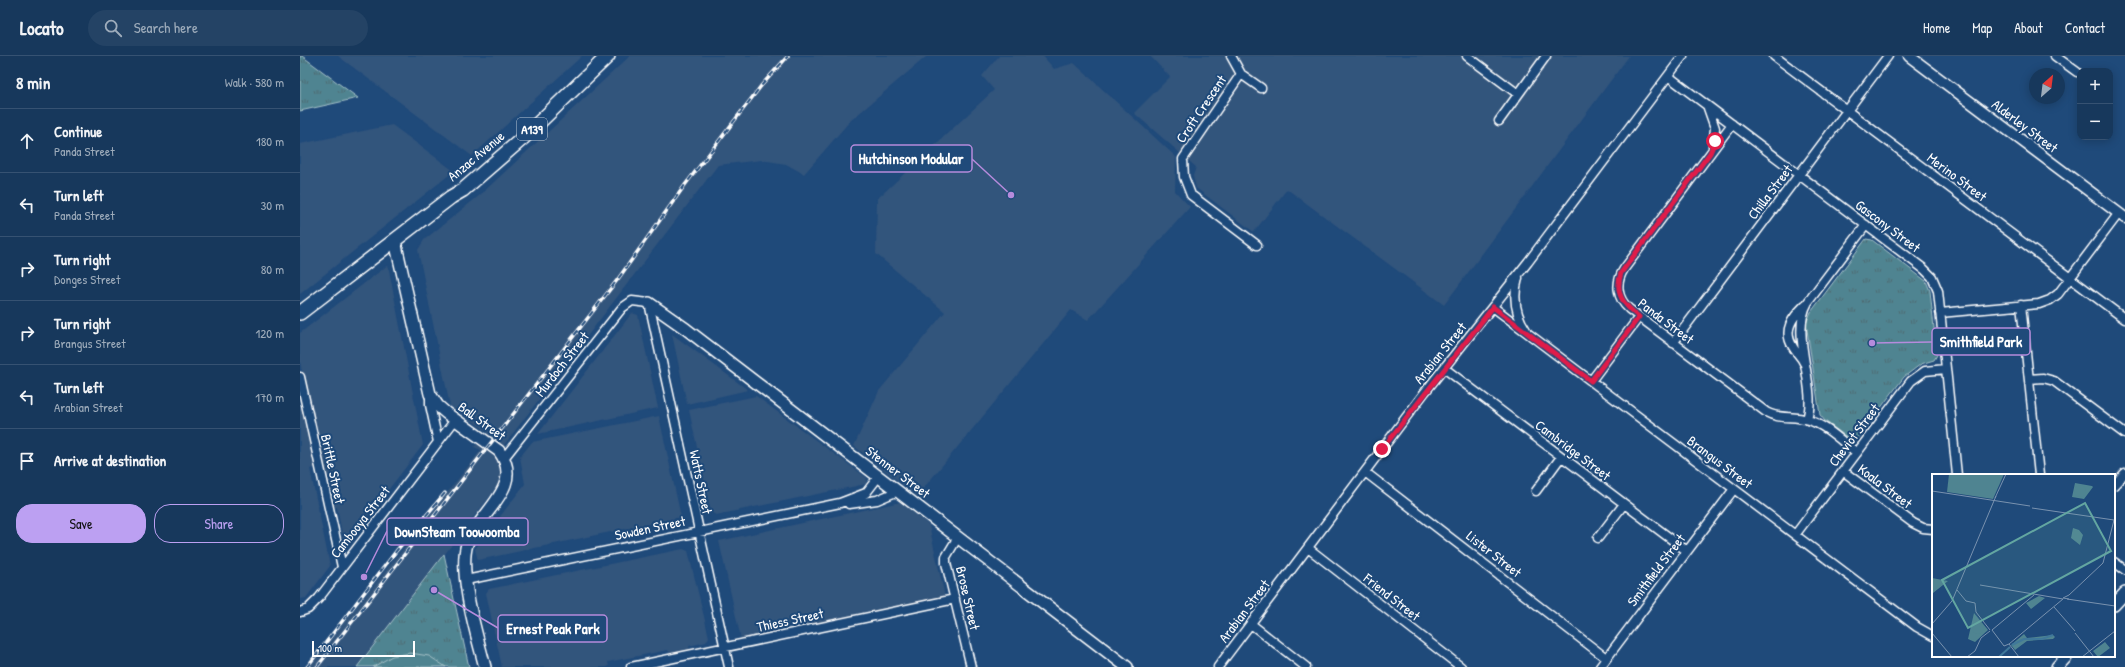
<!DOCTYPE html>
<meta charset="utf-8">
<style>
:root{--surface:#17385c;--page:#244365;--text:#f1f3f6;--muted:#9eacbb;--line:#365272;--accent:#bca0f2}
body{margin:0;font-family:"Patrick Hand",sans-serif;background:var(--page);color:var(--text)}
.controls{position:absolute;right:12px;top:12px;display:grid;overflow:hidden;border-radius:8px;box-shadow:0 2px 10px #0003}
.controls button{width:36px;height:36px;display:grid;place-items:center;padding:0;border:0;border-bottom:1px solid var(--line);background:var(--surface);color:var(--text);font:20px sans-serif}
.compass{position:absolute;left:1729px;top:12px;width:36px;height:36px;border-radius:50%;background:var(--surface);box-shadow:0 2px 10px #0003;rotate:28deg}
.scale{position:absolute;left:12px;bottom:10px;width:103px;box-sizing:border-box;padding-left:4px;border:2px solid #fff;border-top:0;font-size:11px;line-height:14px;white-space:nowrap;color:#fff;-webkit-text-stroke:3px #1f4a7a;paint-order:stroke}
.stop{position:absolute;width:12px;height:12px;margin:-9px;border:3px solid #e11d48;border-radius:50%;background:#fff}
.stop.end{background:#e11d48;border-color:#fff;box-shadow:0 1px 4px #0008}
.list{margin:0;padding:0;list-style:none}
h2{display:flex;justify-content:space-between;align-items:center;height:52px;margin:0;padding:0 16px;font-size:17px}
h2 small{font-size:13px;font-weight:400;color:var(--muted)}
.list li{display:grid;grid-template-columns:26px 1fr auto;gap:12px;align-items:center;box-sizing:border-box;height:64px;padding:0 16px;border-top:1px solid var(--line)}
.list b{display:block;font-size:15px;white-space:nowrap}
.list p{margin:0;font-size:13px;white-space:nowrap;color:var(--muted)}
.list em{font-size:13px;font-style:normal;color:var(--muted)}
.actions{display:flex;gap:8px;padding:12px 16px}
.actions a{flex:1;padding:9px 0;border:1px solid var(--accent);border-radius:16px;text-align:center;font-size:14px;color:var(--accent)}
.actions .main{background:var(--accent);color:#111}
.icon{flex:none;width:22px;height:22px;fill:none;stroke:currentColor;stroke-width:2;stroke-linecap:round;stroke-linejoin:round}
.map{position:relative;flex:none;width:1825px;height:611px;overflow:hidden}
header{display:flex;align-items:center;gap:24px;box-sizing:border-box;height:56px;padding:0 20px;background:var(--surface);border-bottom:1px solid var(--line)}
header strong{font-size:19px}
nav{display:flex;gap:22px;margin-inline-start:auto;font-size:14px}
.search{width:280px;height:36px;background:var(--page);display:flex;align-items:center;gap:10px;box-sizing:border-box;padding:0 14px;border-radius:22px;color:var(--muted);font-size:15px}
main{display:flex}
aside{flex:1;background:var(--surface)}
.map>svg:first-child{display:block}
.built{fill:#32547c}
.grass{fill:url(#grass-tufts);stroke:#a7c2c8}
.garden{fill:#4f8491;stroke:#a7c2c8}
.lines{fill:none;stroke-linecap:round;stroke-linejoin:round}
.minor-casing{stroke:#fff;stroke-width:11}
.tertiary-casing{stroke:#fff;stroke-width:13}
.secondary-casing{stroke:#fff;stroke-width:14}
.trunk-casing{stroke:#fff;stroke-width:16}
.minor{stroke:#1f4a7a;stroke-width:8}
.tertiary{stroke:#1f4a7a;stroke-width:10}
.secondary{stroke:#1f4a7a;stroke-width:11}
.trunk{stroke:#1f4a7a;stroke-width:13}
.rail-casing{stroke:#fff;stroke-width:3.5}
.rail{stroke:#1f4a7a;stroke-width:2;stroke-dasharray:6;stroke-linecap:butt}
.route{stroke:#e11d48;stroke-width:5}
.labels{text-anchor:middle;stroke-width:4;stroke-linejoin:round;paint-order:stroke}
.shield{fill:#1f4a7a;stroke:#bcc9d7;stroke-width:1}
.shield-label{font-size:13px;font-weight:bold;fill:#fff}
.street-label{font-size:14px;fill:#fff;stroke:#1f4a7a}
.inset-river{fill:none;stroke:#40789a;stroke-width:2}
.inset-road{fill:none;stroke:#7992af;stroke-width:1}
.view{fill:#63a6a1;fill-opacity:0.15;stroke:#63a6a1;stroke-width:2}
.inset-edge{fill:none;stroke:#fff;stroke-width:2}
.leader{fill:none;stroke:#b68bdc;stroke-width:1.5}
.callout-dot{fill:#b68bdc;stroke:#1f4a7a;stroke-width:1.5}
.callout{fill:#1f4a7a;stroke:#b68bdc;stroke-width:1.5}
.callout-label{font-size:15px;text-anchor:middle;font-weight:bold;fill:#fff}
</style>
<header>
<strong>Locato</strong>
<div class="search"><svg class="icon" aria-label="search" viewBox="0 0 24 24"><circle cx="10" cy="10" r="6"/><path d="M15 15l6 6"/></svg>Search here</div>
<nav><a>Home</a><a>Map</a><a>About</a><a>Contact</a></nav>
</header>
<main>
<aside>
<h2>8 min<small>Walk · 580 m</small></h2>
<ul class="list">
<li><svg class="icon" aria-label="ahead" viewBox="0 0 24 24"><path d="M12 20V5M6 11l6-6 6 6"/></svg><div><b>Continue</b><p>Panda Street</p></div><em>180 m</em></li>
<li><svg class="icon" aria-label="left" viewBox="0 0 24 24"><path d="M17 20v-9H6M10 6l-5 5 5 5"/></svg><div><b>Turn left</b><p>Panda Street</p></div><em>30 m</em></li>
<li><svg class="icon" aria-label="right" viewBox="0 0 24 24"><path d="M7 20v-9h11M14 6l5 5-5 5"/></svg><div><b>Turn right</b><p>Donges Street</p></div><em>80 m</em></li>
<li><svg class="icon" aria-label="right" viewBox="0 0 24 24"><path d="M7 20v-9h11M14 6l5 5-5 5"/></svg><div><b>Turn right</b><p>Brangus Street</p></div><em>120 m</em></li>
<li><svg class="icon" aria-label="left" viewBox="0 0 24 24"><path d="M17 20v-9H6M10 6l-5 5 5 5"/></svg><div><b>Turn left</b><p>Arabian Street</p></div><em>170 m</em></li>
<li><svg class="icon" aria-label="arrive" viewBox="0 0 24 24"><path d="M6 21V4h12l-3 4 3 4H6"/></svg><div><b>Arrive at destination</b></div></li>
</ul>
<div class="actions"><a class="main">Save</a><a>Share</a></div>
</aside>
<div class="map">
<svg width="1825" height="611" viewBox="0 0 1825 611">
<defs>
<pattern id="grass-tufts" width="24" height="20" patternUnits="userSpaceOnUse"><rect width="24" height="20" fill="#4f8491"/><path d="M3 7l-1-3M5 7V3M7 7l1-3M15 17l-1-3M17 17v-4M19 17l1-3" fill="none" stroke="#4e6b72"/></pattern>
</defs>
<rect width="100%" height="100%" fill="#1f4a7a"/>
<filter id="ink" filterUnits="userSpaceOnUse"><feTurbulence type="fractalNoise" baseFrequency=".025" numOctaves="2"/><feDisplacementMap in="SourceGraphic" scale="8" xChannelSelector="R" yChannelSelector="G"/><feConvolveMatrix kernelMatrix="1 2 1 2 8 2 1 2 1" color-interpolation-filters="sRGB"/></filter>
<g filter="url(#ink)">
<path class="built" d="M 38,0 L 282,0 L 172,100 Z
M 330,0 L 627,0 L 550,65 L 504,118 L 486,108 L 462,104 L 418,109 L 195,401 L 201,409 L 204,422 L 57,611 L 9,611 L 181,394 L 174,391 L 188,376 L 150,350 L 118,194 L 124,184 L 180,139 Z
M 699,0 L 743,0 L 754,13 L 774,7 L 876,101 L 875,135 L 890,151 L 788,264 L 771,254 L 617,440 L 554,390 L 579,335 L 645,256 L 576,198 L 577,143 L 694,34 L 682,20 Z
M 850,0 L 1329,0 L 1144,249 L 987,133 L 954,176 L 896,132 L 893,120 L 896,111 L 834,57 L 870,21 Z
M 92,69 L 154,115 L 0,238 L 0,88 Z
M 88,209 L 123,389 L 48,486 L 43,483 L 37,451 L 32,451 L 0,306 L 0,277 Z
M 332,257 L 338,259 L 358,352 L 238,378 Z
M 372,278 L 448,334 L 387,348 Z
M 456,340 L 567,422 L 566,428 L 416,459 L 411,456 L 389,354 Z
M 3,350 L 17,411 L 10,413 L 30,510 L 6,542 L 0,543 L 0,352 Z
M 359,360 L 381,461 L 178,504 L 175,493 L 225,428 L 220,401 L 232,386 Z
M 601,446 L 629,469 L 645,541 L 502,570 L 500,566 L 482,569 L 482,574 L 441,583 L 419,485 Z
M 383,493 L 388,495 L 409,581 L 406,586 L 389,590 L 390,594 L 370,598 L 368,594 L 308,606 L 309,610 L 307,611 L 202,611 L 186,537 L 189,533 Z"/>
<path class="grass" d="M 0,0 L 2,0 L 58,42 L 0,55 Z
M 1566,183 L 1572,184 L 1626,225 L 1630,235 L 1637,299 L 1634,304 L 1621,308 L 1604,321 L 1558,382 L 1552,385 L 1525,365 L 1520,359 L 1506,267 L 1511,256 Z
M 144,498 L 169,611 L 57,611 Z"/>
<path class="garden" d="M 110,597 L 129,600 L 146,611 L 73,611 L 92,600 Z"/>
<g class="lines">
<defs>
<path id="minor" d="M 931,0 L 941,18 L 961,32
M 1167,0 L 1218,38
M 1474,0 L 1825,263
M 1755,0 L 1777,16
M 941,18 L 883,103 L 884,121 L 891,139 L 957,189
M 1368,20 L 1624,213 L 1632,221 L 1638,235 L 1657,419
M 1408,52 L 1415,72 L 1413,91
M 1199,65 L 1246,0
M 1432,68 L 1324,213 C 1315,227 1317,242 1329,253 L 1466,356 C 1480,364 1493,359 1508,364 C 1526,369 1542,386 1557,397
M 1218,222 C 1213,240 1215,258 1226,274
M 1721,249 L 1739,419
M 1193,251 L 1617,571 L 1633,580
M 1640,257 L 1739,248 L 1750,244 L 1758,238 L 1819,157
M 1373,287 L 1588,0
M 1504,307 C 1501,300 1496,297 1493,291 C 1482,274 1493,261 1505,249
M 1144,312 L 1387,495
M 0,321 L 42,511
M 1729,323 L 1743,322 L 1754,325 L 1825,378
M 1291,325 L 1339,261
M 130,339 L 130,349 L 138,386
M 1507,363 C 1518,331 1489,279 1508,246 L 1566,169
M 204,402 L 322,252 L 332,245 L 349,247 L 429,611
M 1543,415 L 1613,467 L 1623,472 L 1633,473
M 1065,416 L 1306,602
M 1814,429 L 1825,417
M 1236,435 L 1261,401
M 549,448 L 577,444 L 598,435
M 1495,479 L 1611,325 L 1625,315 L 1646,313
M 658,481 L 646,501 L 646,507 L 671,611
M 1298,482 L 1324,448
M 1008,492 L 1161,611
M 1814,506 L 1825,514
M 166,524 L 540,447 L 566,437 L 579,420
M 0,556 L 8,553 L 19,542 L 155,364
M 951,568 L 1006,611
M 331,611 L 655,543
M 918,611 L 1125,336 L 1228,206 L 1383,0
M 1300,611 L 1434,433"/>
<path id="tertiary" d="M 1609,0 L 1825,162"/>
<path id="secondary" d="M 95,185 L 130,338 L 138,350 L 146,357 L 199,395 C 226,431 178,457 167,488 C 158,518 177,580 185,611
M 349,247 L 386,273 L 827,611
M 1814,549 L 1825,537
M 1757,611 L 1767,600"/>
<path id="trunk" d="M 0,257 L 151,141 L 163,134 L 223,82 L 308,0"/>
</defs>
<use href="#minor" class="minor-casing"/>
<use href="#tertiary" class="tertiary-casing"/>
<use href="#secondary" class="secondary-casing"/>
<use href="#trunk" class="trunk-casing"/>
<use href="#minor" class="minor"/>
<use href="#tertiary" class="tertiary"/>
<use href="#secondary" class="secondary"/>
<use href="#trunk" class="trunk"/>
<defs>
<path id="rail" d="M 7,611 L 97,494 L 145,437
M 17,611 L 318,223 L 385,129 L 461,30 L 488,0"/>
</defs>
<use href="#rail" class="rail-casing"/>
<use href="#rail" class="rail"/>
</g>
</g>
<g class="lines" filter="url(#ink)">
<path class="route" d="M 1082,393 L 1193,251 L 1291,325 L 1339,261 C 1324,249 1314,238 1321,217 L 1410,97 L 1415,85"/>
</g>
<g class="labels">
<rect class="shield" x="217" y="62" width="30" height="22" rx="3"/>
<g class="shield-label">
<text x="232" y="78">A139</text>
</g>
<g class="street-label">
<text transform="translate(901 53) rotate(-56)" y="5">Croft Crescent</text>
<text transform="translate(1725 70) rotate(37)" y="5">Alderley Street</text>
<text transform="translate(176 100) rotate(-40)" y="5">Anzac Avenue</text>
<text transform="translate(1657 121) rotate(37)" y="5">Merino Street</text>
<text transform="translate(1470 136) rotate(-53)" y="5">Chilla Street</text>
<text transform="translate(1588 170) rotate(37)" y="5">Gascony Street</text>
<text transform="translate(1366 265) rotate(37)" y="5">Panda Street</text>
<text transform="translate(1140 297) rotate(-51)" y="5">Arabian Street</text>
<text transform="translate(262 308) rotate(-52)" y="5">Murdoch Street</text>
<text transform="translate(182 365) rotate(36)" y="5">Ball Street</text>
<text transform="translate(1554 379) rotate(-53)" y="5">Cheviot Street</text>
<text transform="translate(1273 394) rotate(37)" y="5">Cambridge Street</text>
<text transform="translate(1420 406) rotate(37)" y="5">Brangus Street</text>
<text transform="translate(33 413) rotate(78)" y="5">Brittle Street</text>
<text transform="translate(598 416) rotate(37)" y="5">Stenner Street</text>
<text transform="translate(401 426) rotate(78)" y="5">Watts Street</text>
<text transform="translate(1585 430) rotate(37)" y="5">Koala Street</text>
<text transform="translate(60 466) rotate(-52)" y="5">Cambooya Street</text>
<text transform="translate(350 472) rotate(-12)" y="5">Sowden Street</text>
<text transform="translate(1194 498) rotate(38)" y="5">Lister Street</text>
<text transform="translate(1356 514) rotate(-53)" y="5">Smithfield Street</text>
<text transform="translate(1092 541) rotate(38)" y="5">Friend Street</text>
<text transform="translate(668 542) rotate(77)" y="5">Brose Street</text>
<text transform="translate(944 555) rotate(-53)" y="5">Arabian Street</text>
<text transform="translate(490 564) rotate(-12)" y="5">Thiess Street</text>
</g>
</g>
<g transform="translate(1632 418)">
<rect width="183" height="183" fill="#1f4a7a"/>
<path d="M 143,9 L 160,12 L 161,13 L 152,25 L 140,23 ZM 141,54 L 147,56 L 151,61 L 148,71 L 139,64 ZM 0,104 L 16,107 L 1,119 ZM 107,122 L 113,124 L 99,135 L 94,129 ZM 42,139 L 56,156 L 43,168 L 36,165 ZM 92,160 L 95,164 L 121,161 L 123,163 L 121,165 L 95,167 L 83,176 L 79,171 Z" fill="#4f8491"/>
<path d="M 17,0 L 72,0 L 61,25 L 15,18 Z" fill="#4f8491"/>
<path d="M142 17a6 6 0 1 1 12 0a6 6 0 1 1-12 0ZM40 154a6 6 0 1 1 12 0a6 6 0 1 1-12 0ZM 173,168 L 178,174 L 166,183 L 161,177 Z" fill="#4f8491"/>
<path class="inset-river" d="M 80,171 L 92,165 L 110,165 L 121,161M 67,183 L 78,173"/>
<path class="inset-road" d="M 0,17 L 98,32M 63,24 L 74,0M 100,34 L 182,46M 48,111 L 131,125M 25,116 L 34,127 L 43,129 L 44,138 L 58,156M 135,125 L 183,132M 137,125 L 131,124 L 137,121 L 171,89 L 182,46M 122,133 L 143,157M 0,150 L 20,127 L 64,22M 60,156 L 102,121M 60,156 L 72,172 L 77,170 L 87,183M 0,159 L 20,183M 143,159 L 162,183M 77,170 L 131,125M 35,183 L 43,177 L 49,164 L 58,157M 150,183 L 183,157"/>
<path class="view" d="M 153,29 L 179,77 L 36,154 L 10,106 Z"/>
<rect width="183" height="183" class="inset-edge"/>
</g>
<path class="leader" d="M711 139L672 103M1572 287L1632 286M64 521L87 475M134 534L198 572"/>
<g class="callout-dot">
<circle cx="711" cy="139" r="4"/>
<circle cx="1572" cy="287" r="4"/>
<circle cx="64" cy="521" r="4"/>
<circle cx="134" cy="534" r="4"/>
</g>
<g class="callout">
<rect x="551" y="89" width="121" height="27" rx="4"/>
<rect x="1632" y="272" width="98" height="27" rx="4"/>
<rect x="87" y="462" width="141" height="27" rx="4"/>
<rect x="198" y="559" width="109" height="27" rx="4"/>
</g>
<g class="callout-label">
<text x="611" y="108">Hutchinson Modular</text>
<text x="1681" y="291">Smithfield Park</text>
<text x="157" y="481">DownSteam Toowoomba</text>
<text x="253" y="578">Ernest Peak Park</text>
</g>
</svg>
<div class="controls">
<button>+</button>
<button>−</button>
</div>
<svg class="compass" viewBox="-18 -18 36 36"><path d="M0-13l5 13h-10z" fill="#e53935"/><path d="M0 13l5-13h-10z" fill="#9eacbb"/></svg>
<div class="scale">100 m</div>
<div class="stop" style="left:1415px;top:85px"></div>
<div class="stop end" style="left:1082px;top:393px"></div>
</div>
</main>
